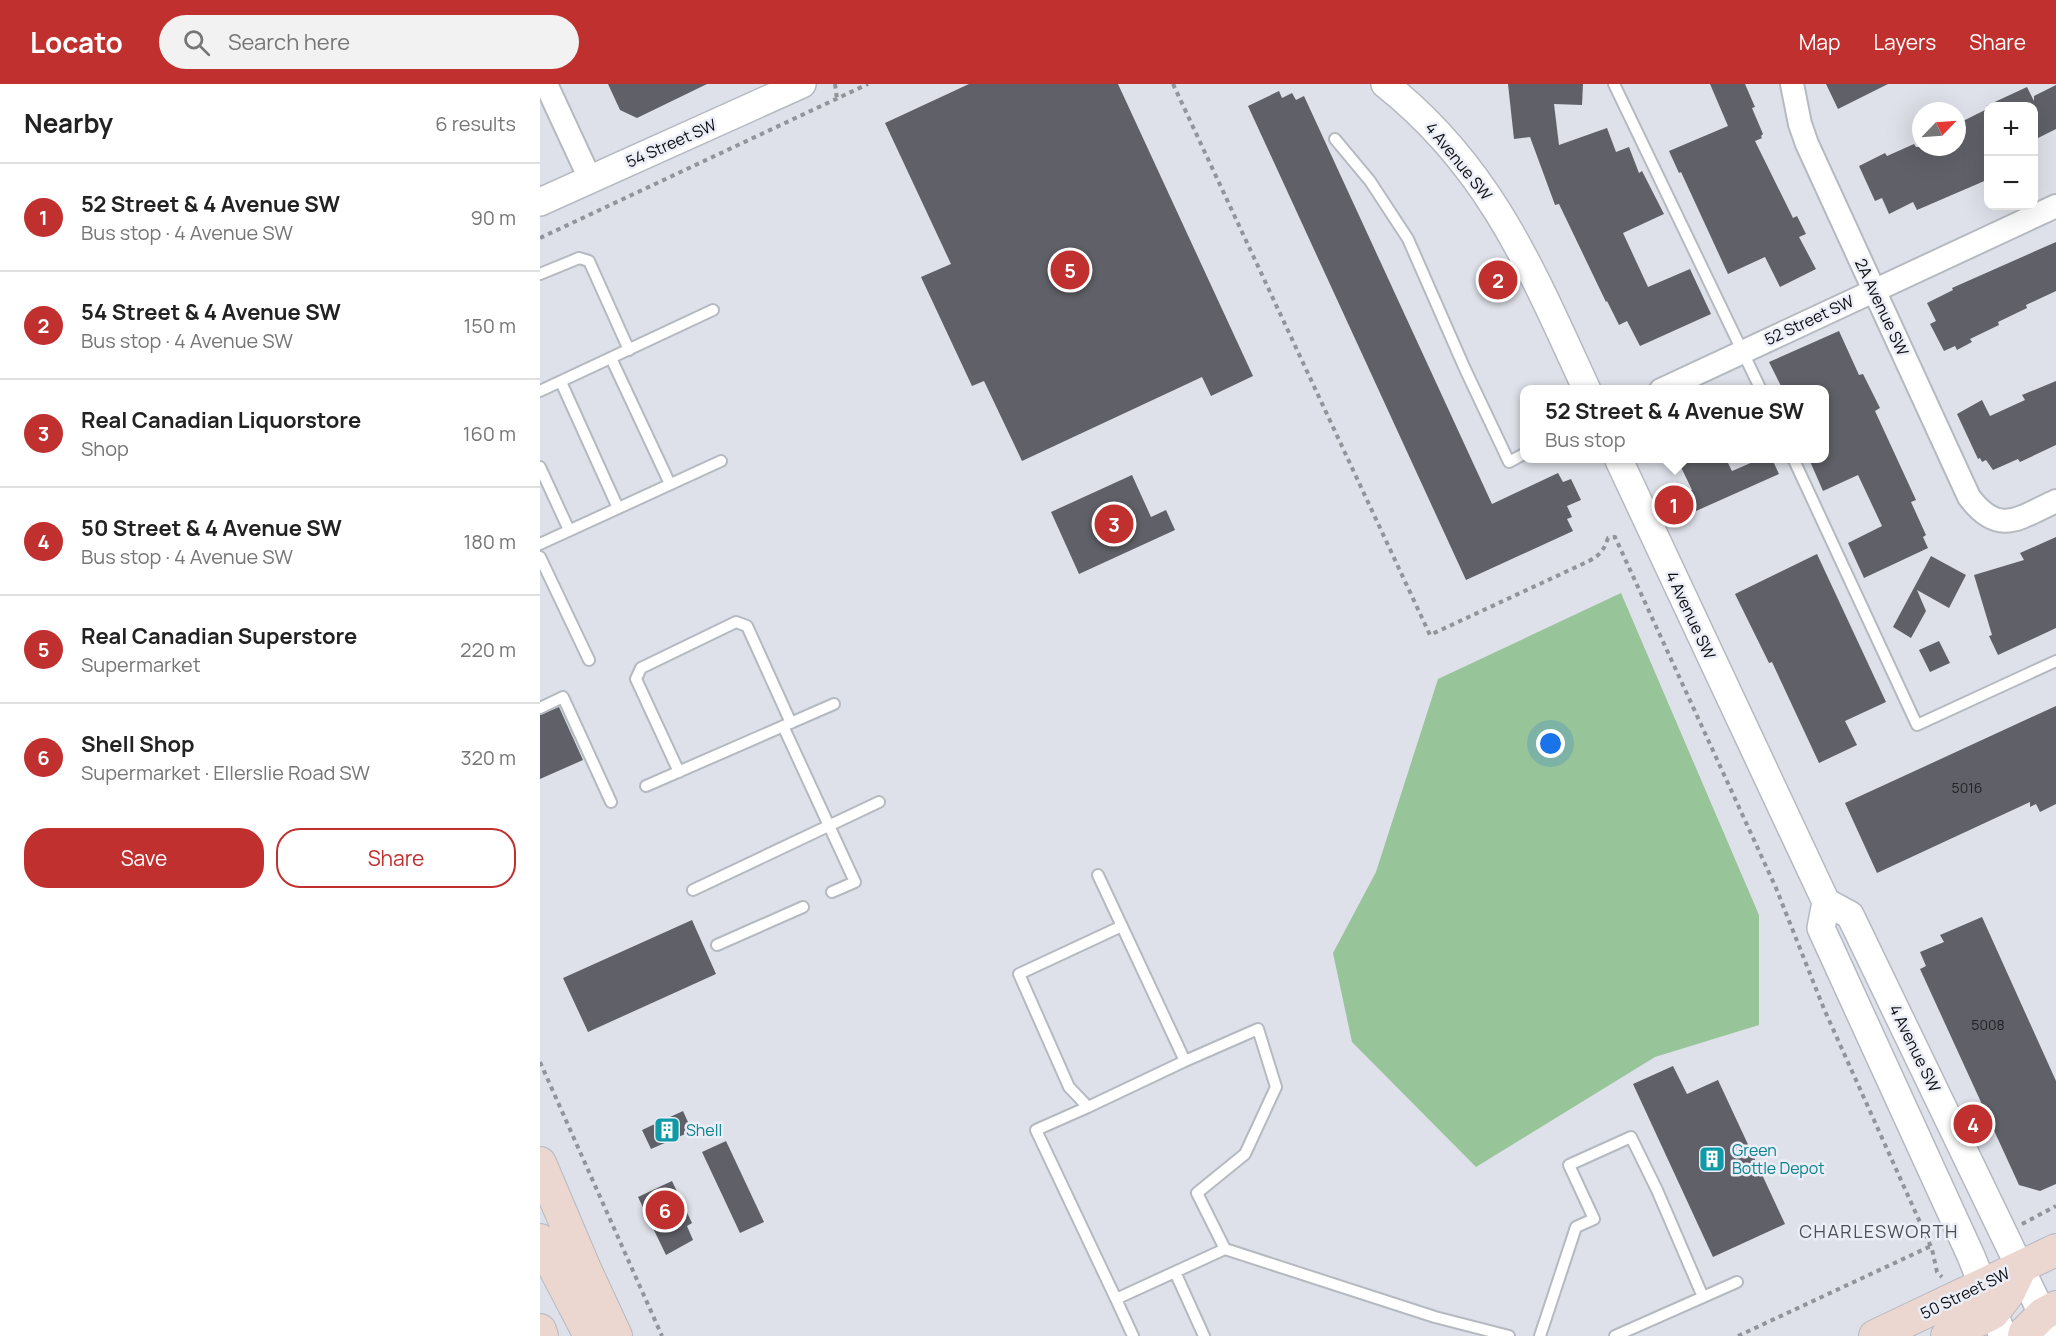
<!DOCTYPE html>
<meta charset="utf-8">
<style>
:root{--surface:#fff;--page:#f2f2f2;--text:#222;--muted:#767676;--line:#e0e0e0;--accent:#bf302e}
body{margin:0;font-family:Manrope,sans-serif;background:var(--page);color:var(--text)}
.controls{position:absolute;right:18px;top:18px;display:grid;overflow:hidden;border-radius:12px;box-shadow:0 6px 24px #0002}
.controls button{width:54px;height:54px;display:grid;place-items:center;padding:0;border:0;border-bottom:2px solid var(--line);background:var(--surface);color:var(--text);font:30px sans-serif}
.compass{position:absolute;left:1372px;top:18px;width:54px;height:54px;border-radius:50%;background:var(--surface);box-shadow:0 6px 24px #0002;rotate:65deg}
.you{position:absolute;left:1011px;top:660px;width:21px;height:21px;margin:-15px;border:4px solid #fff;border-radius:50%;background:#1a73e8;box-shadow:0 0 0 9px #1a73e833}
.badge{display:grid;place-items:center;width:39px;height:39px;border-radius:50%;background:var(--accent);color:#fff;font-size:20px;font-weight:700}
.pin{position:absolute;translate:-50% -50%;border:3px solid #fff;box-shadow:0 2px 6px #0006}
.popup{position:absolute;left:980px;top:301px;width:309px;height:78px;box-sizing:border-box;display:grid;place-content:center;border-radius:12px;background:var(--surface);filter:drop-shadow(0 2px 4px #0005);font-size:20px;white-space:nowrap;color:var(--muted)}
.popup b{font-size:22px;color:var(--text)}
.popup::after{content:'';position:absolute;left:50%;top:100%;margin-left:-12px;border:12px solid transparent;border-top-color:var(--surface)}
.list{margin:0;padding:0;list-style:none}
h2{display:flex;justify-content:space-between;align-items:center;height:78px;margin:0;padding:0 24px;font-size:26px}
h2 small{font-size:20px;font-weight:400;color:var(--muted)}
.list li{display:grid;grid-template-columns:39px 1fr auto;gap:18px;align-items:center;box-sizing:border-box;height:108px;padding:0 24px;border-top:2px solid var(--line)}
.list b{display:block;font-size:22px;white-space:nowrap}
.list p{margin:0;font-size:20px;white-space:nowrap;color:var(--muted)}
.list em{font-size:20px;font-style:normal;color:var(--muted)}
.actions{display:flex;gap:12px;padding:18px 24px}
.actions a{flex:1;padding:14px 0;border:2px solid var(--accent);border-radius:24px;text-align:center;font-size:21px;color:var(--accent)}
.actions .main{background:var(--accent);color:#fff}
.icon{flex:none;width:33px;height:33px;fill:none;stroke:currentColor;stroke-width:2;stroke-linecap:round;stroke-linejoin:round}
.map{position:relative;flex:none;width:1516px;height:1252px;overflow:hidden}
header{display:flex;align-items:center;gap:36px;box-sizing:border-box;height:84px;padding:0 30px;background:var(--accent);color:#fff}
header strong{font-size:28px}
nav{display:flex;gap:33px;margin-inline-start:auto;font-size:21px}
.search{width:420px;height:54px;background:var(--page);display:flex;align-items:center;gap:15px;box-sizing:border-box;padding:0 21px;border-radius:33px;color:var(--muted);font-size:22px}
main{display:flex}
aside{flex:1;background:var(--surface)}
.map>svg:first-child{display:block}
.green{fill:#97c498}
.building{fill:#606068}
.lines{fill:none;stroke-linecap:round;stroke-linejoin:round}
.service-casing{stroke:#b5b9c0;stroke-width:14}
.minor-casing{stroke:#b5b9c0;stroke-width:26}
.tertiary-casing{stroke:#b5b9c0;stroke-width:30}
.secondary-casing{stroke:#b5b9c0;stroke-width:34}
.path{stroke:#92949a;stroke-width:4;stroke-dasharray:4.5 4.5;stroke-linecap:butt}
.service{stroke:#fff;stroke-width:10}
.minor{stroke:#fff;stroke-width:22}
.tertiary{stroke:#fff;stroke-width:27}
.secondary{stroke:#ecd6d0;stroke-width:32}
.labels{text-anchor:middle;stroke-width:5;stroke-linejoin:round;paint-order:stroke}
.number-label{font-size:14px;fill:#202124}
.street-label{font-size:16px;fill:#0b0c0e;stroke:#ebeef6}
.culture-label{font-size:16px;fill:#0d838f;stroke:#ebeef6;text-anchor:start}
.neighbourhood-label{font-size:18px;letter-spacing:1.5px;fill:#4d5057;stroke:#ebeef6}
</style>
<header>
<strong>Locato</strong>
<div class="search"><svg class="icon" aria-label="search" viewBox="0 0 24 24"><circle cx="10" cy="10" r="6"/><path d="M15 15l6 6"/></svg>Search here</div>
<nav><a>Map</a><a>Layers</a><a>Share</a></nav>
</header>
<main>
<aside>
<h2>Nearby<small>6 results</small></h2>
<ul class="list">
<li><span class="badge">1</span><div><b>52 Street &amp; 4 Avenue SW</b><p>Bus stop · 4 Avenue SW</p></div><em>90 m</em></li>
<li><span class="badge">2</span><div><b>54 Street &amp; 4 Avenue SW</b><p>Bus stop · 4 Avenue SW</p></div><em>150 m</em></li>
<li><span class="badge">3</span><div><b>Real Canadian Liquorstore</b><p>Shop</p></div><em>160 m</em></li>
<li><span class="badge">4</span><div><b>50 Street &amp; 4 Avenue SW</b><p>Bus stop · 4 Avenue SW</p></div><em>180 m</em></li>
<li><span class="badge">5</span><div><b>Real Canadian Superstore</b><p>Supermarket</p></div><em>220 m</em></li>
<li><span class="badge">6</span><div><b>Shell Shop</b><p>Supermarket · Ellerslie Road SW</p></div><em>320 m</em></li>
</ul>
<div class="actions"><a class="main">Save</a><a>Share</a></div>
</aside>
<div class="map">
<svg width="1516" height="1252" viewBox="0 0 1516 1252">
<rect width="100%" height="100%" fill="#dee1e9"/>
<path class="green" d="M 1081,509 L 1219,831 L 1219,941 L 1115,973 L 936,1083 L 812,958 L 793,869 L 836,788 L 898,595 Z"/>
<path class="building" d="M 68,0 L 167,0 L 97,34 L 80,26 Z
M 429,0 L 578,0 L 713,292 L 671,312 L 662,293 L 482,377 L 444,297 L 432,302 L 381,193 L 411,180 L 345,39 Z
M 968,0 L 1043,0 L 1042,21 L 1014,20 L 1019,61 L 1067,44 L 1076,68 L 1089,63 L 1099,89 L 1102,87 L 1124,130 L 1083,149 L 1108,203 L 1150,185 L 1171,230 L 1100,262 L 1087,237 L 1079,241 L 1067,217 L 1066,218 L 1019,120 L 1015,121 L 990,53 L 974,55 Z
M 1170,0 L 1205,0 L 1215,23 L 1212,24 L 1223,50 L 1221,52 L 1222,54 L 1215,57 L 1253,134 L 1257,132 L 1266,150 L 1259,153 L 1276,185 L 1240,203 L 1225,173 L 1188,190 L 1141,88 L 1139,89 L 1129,67 L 1188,42 Z
M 1286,0 L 1348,0 L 1298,25 Z
M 1516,1 L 1516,45 L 1494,56 L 1494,22 L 1446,22 L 1487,3 L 1494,17 L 1494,12 Z
M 739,7 L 742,14 L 752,9 L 756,16 L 764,12 L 952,420 L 1018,389 L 1023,398 L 1031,395 L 1041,416 L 1027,422 L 1032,433 L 1027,435 L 1033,447 L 926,496 L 708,22 Z
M 1449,24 L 1449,95 L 1377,126 L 1373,118 L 1349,130 L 1342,114 L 1335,117 L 1319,82 L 1345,69 L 1347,72 L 1374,60 L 1376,63 L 1417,63 L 1417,40 Z
M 1516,158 L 1516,207 L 1486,221 L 1487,224 L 1458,238 L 1459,241 L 1430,255 L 1432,258 L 1417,266 L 1415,262 L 1404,267 L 1390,240 L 1396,237 L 1387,219 L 1413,206 L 1412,204 Z
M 1299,247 L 1319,291 L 1323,290 L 1340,324 L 1335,327 L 1376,416 L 1371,418 L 1386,451 L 1383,453 L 1388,464 L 1324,494 L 1308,459 L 1342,442 L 1318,391 L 1283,407 L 1269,375 L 1284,375 L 1284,306 L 1243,306 L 1229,278 Z
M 1516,297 L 1516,361 L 1480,378 L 1478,375 L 1453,386 L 1446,376 L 1442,378 L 1440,374 L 1438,375 L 1417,330 L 1442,316 L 1450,332 L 1485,316 L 1482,311 Z
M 1148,375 L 1186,375 L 1192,387 L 1220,375 L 1232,375 L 1239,390 L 1156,427 L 1148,407 L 1152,406 L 1139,379 Z
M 592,391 L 611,433 L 626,426 L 635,446 L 539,490 L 511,428 Z
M 1516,453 L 1516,544 L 1458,571 L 1449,552 L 1452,551 L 1434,491 L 1484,476 L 1480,469 Z
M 1277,470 L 1346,618 L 1305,637 L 1317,661 L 1279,679 L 1232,578 L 1229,579 L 1195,510 Z
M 1391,472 L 1426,491 L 1409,524 L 1377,506 L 1386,527 L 1371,554 L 1353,543 Z
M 1399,557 L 1410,579 L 1390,588 L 1379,566 Z
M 1516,622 L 1516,720 L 1500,728 L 1496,720 L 1490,723 L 1490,718 L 1337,789 L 1305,719 Z
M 19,623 L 43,676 L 0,695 L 0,631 Z
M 1442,833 L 1516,997 L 1516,1100 L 1500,1107 L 1479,1101 L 1380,885 L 1386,882 L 1380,868 L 1404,858 L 1400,851 Z
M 152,836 L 176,890 L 48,948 L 23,894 Z
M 1133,982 L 1147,1010 L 1178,996 L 1245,1140 L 1173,1173 L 1093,1000 Z
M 143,1027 L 152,1047 L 111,1065 L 102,1046 Z
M 186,1057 L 224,1138 L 200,1149 L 162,1068 Z
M 132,1097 L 152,1139 L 147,1142 L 153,1156 L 126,1171 L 98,1113 Z"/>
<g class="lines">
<defs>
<path id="service" d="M 1074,0 L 1221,306
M 795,55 L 830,97 L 868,155 L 925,285 L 969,378 L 984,370
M 0,190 L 39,174 L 49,177 L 89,266
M 71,274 L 130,400
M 21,298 L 78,424
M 0,307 L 173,226
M 1253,374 L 1377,641 L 1516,577
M 0,383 L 29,446
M 0,460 L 181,377
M 0,473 L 49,576
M 0,624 L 23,613 L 71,718
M 243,642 L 315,798 L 292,808
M 139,688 L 96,595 L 101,584 L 196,538 L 207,542 L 251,639
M 106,702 L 294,620
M 558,791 L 645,977 L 718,945 L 736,1003 L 705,1070 L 657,1109 L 685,1165
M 153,806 L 339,718
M 582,842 L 479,890 L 529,1003 L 548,1023 L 645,977
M 177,861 L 263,823
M 548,1023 L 496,1046 L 576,1215 L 685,1165 L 895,1233 L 969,1252
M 635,1188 L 664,1252
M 576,1215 L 593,1252
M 1000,1252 L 1036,1143 L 1054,1135 L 1029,1081 L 1091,1053 L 1117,1106 L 1163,1213
M 1075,1252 L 1197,1198"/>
<path id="minor" d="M 6,0 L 50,95
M 1252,0 L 1260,40 L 1267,60 L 1429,413 C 1459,453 1479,434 1516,417
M 1121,306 L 1516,122"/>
<path id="tertiary" d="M 845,0 C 951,84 992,187 1047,306
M 0,118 L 262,0
M 1078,374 L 1286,818 L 1281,844 L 1431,1172 L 1463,1252
M 1286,818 L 1310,831 L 1513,1252"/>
<path id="secondary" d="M 0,1079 L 45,1185 L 76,1252
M 0,1156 L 50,1252
M 0,1246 L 2,1252
M 1335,1252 L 1516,1166
M 1407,1252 L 1453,1229 L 1469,1208 L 1481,1183
M 1484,1252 L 1485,1248 L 1503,1230 L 1516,1223"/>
</defs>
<use href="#service" class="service-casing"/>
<use href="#minor" class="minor-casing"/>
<use href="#tertiary" class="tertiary-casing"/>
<use href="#secondary" class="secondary-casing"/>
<path class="path" d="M 295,0 L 297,15
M 633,0 L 890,551 L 1049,477 C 1060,471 1064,466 1068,454 L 1075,453 L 1236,804 L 1284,925 L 1392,1165 L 1397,1188 L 1402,1193
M 0,154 L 328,0
M 0,978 L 122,1252
M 1482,1140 L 1516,1122
M 1198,1252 L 1391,1162"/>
<use href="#service" class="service"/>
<use href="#minor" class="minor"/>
<use href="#tertiary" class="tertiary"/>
<use href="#secondary" class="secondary"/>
</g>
<defs>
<symbol id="building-square" viewBox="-11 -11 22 22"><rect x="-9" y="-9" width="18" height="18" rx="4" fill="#0f9aa8" stroke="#ebeef6"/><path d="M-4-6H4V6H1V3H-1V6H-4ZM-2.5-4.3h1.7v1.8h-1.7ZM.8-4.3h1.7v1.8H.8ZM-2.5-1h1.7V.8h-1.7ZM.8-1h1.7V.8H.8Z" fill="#fff"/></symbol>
</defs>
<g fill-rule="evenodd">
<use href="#building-square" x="112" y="1031" width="30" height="30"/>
<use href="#building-square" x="1157" y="1060" width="30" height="30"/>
</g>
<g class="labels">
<g class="number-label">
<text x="1427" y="709">5016</text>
<text x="1448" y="946">5008</text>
</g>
<g class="street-label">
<text transform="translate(131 59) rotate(-24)" y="6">54 Street SW</text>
<text transform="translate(919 77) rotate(51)" y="6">4 Avenue SW</text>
<text transform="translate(1342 223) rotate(65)" y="6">2A Avenue SW</text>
<text transform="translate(1269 236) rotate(-25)" y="6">52 Street SW</text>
<text transform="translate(1151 531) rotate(65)" y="6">4 Avenue SW</text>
<text transform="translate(1375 964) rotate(64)" y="6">4 Avenue SW</text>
<text transform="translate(1425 1209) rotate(-26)" y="6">50 Street SW</text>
</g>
<g class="culture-label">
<text x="146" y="1052">Shell</text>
<text x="1192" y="1072">Green<tspan x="1192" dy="18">Bottle Depot</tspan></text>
</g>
<g class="neighbourhood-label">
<text x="1339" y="1154">CHARLESWORTH</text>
</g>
</g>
</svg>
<div class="controls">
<button>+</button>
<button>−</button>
</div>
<svg class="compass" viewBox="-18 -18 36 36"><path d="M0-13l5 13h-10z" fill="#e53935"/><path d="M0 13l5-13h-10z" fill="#767676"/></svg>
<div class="you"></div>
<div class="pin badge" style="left:1134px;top:421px">1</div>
<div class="popup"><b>52 Street &amp; 4 Avenue SW</b>Bus stop</div>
<div class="pin badge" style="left:958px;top:196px">2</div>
<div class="pin badge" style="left:574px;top:440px">3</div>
<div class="pin badge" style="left:1433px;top:1040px">4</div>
<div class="pin badge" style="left:530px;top:186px">5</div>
<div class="pin badge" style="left:125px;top:1126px">6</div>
</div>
</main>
